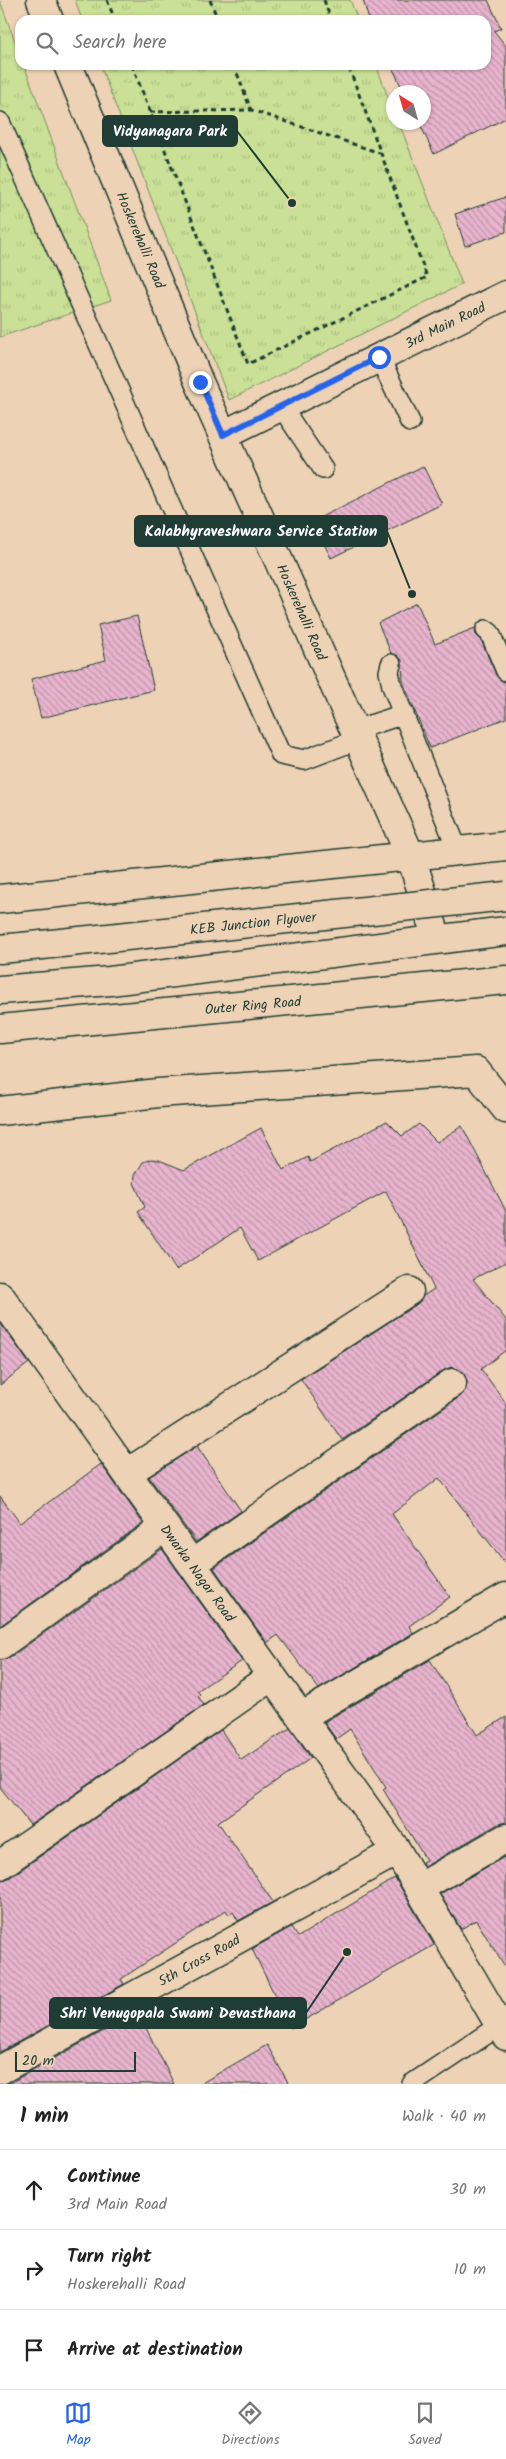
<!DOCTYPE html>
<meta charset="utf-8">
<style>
:root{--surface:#fff;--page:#f2f2f2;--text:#222;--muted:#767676;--line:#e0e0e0;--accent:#2563eb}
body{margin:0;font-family:Kalam,sans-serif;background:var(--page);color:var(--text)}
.compass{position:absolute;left:386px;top:85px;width:45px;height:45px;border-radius:50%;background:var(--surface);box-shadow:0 1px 4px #0004;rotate:323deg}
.scale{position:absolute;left:15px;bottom:12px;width:121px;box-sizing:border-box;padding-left:5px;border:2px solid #1f3d34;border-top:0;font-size:14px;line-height:18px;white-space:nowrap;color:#1f3d34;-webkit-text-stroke:4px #eed2b5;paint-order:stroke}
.stop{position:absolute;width:15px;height:15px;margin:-11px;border:4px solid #2563eb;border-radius:50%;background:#fff}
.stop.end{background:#2563eb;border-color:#fff;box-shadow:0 1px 5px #0008}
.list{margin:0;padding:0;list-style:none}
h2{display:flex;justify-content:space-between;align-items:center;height:65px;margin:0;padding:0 20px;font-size:21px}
h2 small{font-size:16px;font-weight:400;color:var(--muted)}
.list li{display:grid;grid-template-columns:32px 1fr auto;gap:15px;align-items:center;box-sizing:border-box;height:80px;padding:0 20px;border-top:1px solid var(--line)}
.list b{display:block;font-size:19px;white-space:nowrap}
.list p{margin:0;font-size:16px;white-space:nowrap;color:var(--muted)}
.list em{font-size:16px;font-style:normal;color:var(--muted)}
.icon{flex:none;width:28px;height:28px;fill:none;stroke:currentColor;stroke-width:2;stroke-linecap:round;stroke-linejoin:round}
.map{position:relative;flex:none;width:506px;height:2084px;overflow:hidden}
.search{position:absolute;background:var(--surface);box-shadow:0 1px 4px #0004;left:15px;right:15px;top:15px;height:55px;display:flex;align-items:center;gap:12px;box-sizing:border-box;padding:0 18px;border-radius:15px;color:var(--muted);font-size:19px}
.sheet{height:305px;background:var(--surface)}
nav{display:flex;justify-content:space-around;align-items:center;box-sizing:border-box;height:70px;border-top:1px solid var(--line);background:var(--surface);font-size:14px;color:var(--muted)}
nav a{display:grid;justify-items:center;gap:2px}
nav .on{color:var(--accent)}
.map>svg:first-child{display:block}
.grass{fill:url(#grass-tufts);stroke:#748e65}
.building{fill:url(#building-back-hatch);stroke:#1f3d34}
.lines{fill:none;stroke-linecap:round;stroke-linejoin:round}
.service-casing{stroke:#1f3d34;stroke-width:22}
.minor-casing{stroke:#1f3d34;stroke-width:31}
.tertiary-casing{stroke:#1f3d34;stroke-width:31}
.trunk-casing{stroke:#1f3d34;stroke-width:31}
.path{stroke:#1f3d34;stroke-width:3;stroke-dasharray:5 4;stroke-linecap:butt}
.service{stroke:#eed2b5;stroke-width:19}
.minor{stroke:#eed2b5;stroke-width:28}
.tertiary{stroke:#eed2b5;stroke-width:28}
.trunk{stroke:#eed2b5;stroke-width:28}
.trunk-bridge-casing{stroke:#1f3d34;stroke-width:31;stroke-linecap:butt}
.trunk-bridge{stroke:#eed2b5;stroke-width:28}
.route{stroke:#2563eb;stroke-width:6}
.labels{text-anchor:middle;stroke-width:5;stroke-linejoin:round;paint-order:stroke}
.street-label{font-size:14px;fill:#1f3d34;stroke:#eed2b5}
.leader{fill:none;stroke:#1f3d34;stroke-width:2}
.callout-dot{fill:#1f3d34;stroke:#eed2b5;stroke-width:2}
.callout{fill:#1f3d34;stroke:#1f3d34;stroke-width:2}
.callout-label{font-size:15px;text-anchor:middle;font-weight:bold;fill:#fff}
</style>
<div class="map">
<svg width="506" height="2084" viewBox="0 0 506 2084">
<defs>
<pattern id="grass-tufts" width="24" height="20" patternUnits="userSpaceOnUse" patternTransform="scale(1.25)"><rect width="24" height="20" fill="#cae096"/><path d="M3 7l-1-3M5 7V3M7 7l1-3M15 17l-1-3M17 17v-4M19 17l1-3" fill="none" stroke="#adc182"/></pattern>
<pattern id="building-back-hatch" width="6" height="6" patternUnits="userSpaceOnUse" patternTransform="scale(1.25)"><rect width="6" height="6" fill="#e9b4ce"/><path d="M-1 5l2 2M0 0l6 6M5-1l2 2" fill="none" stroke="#bc94a8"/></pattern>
</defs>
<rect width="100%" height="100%" fill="#eed2b5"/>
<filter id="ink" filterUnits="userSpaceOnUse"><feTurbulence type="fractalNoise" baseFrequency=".02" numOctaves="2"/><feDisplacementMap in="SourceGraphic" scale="10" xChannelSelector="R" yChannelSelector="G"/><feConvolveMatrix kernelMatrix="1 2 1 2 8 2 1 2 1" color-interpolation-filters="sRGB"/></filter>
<g filter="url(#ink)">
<path class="grass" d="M 75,0 L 350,0 L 358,20 L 82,20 Z
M 0,1 L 20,55 L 20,65 L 24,65 L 111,300 L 0,337 Z
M 100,65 L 376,65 L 393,110 L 394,122 L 399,123 L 462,284 L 229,400 Z"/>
<path class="building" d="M 363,0 L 488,0 L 501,28 L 494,31 L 506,46 L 506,118 L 434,154 L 419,122 L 424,122 L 424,92 L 404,92 L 391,65 L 486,65 L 486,20 L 369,20 Z
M 506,197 L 506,232 L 465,246 L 455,214 Z
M 423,466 L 442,504 L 331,558 L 313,521 Z
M 417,603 L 435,644 L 475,628 L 476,635 L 481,640 L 496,675 L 506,683 L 506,718 L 430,748 L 403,682 L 402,660 L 398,656 L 391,653 L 378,623 Z
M 137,616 L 154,690 L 41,718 L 31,679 L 106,660 L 98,625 Z
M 387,1121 L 402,1136 L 419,1124 L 437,1142 L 462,1126 L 506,1211 L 506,1262 L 473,1279 L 506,1320 L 506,1350 L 481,1369 L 506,1403 L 506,1564 L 439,1478 L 392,1514 L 450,1597 L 409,1626 L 413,1633 L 319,1689 L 278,1635 L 267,1643 L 214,1568 L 461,1396 L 466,1389 L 467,1381 L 464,1374 L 458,1369 L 451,1367 L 444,1370 L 342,1440 L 301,1379 L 417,1304 L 423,1296 L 434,1289 L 386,1191 L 258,1261 L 240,1228 L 176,1270 L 138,1212 L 145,1207 L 134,1183 L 135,1175 L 143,1162 L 151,1159 L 159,1160 L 184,1170 L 261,1128 L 283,1170 L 308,1157 L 310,1162 Z
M 0,1323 L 29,1363 L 0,1385 Z
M 197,1446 L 241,1511 L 196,1542 L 149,1477 Z
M 101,1464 L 143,1523 L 0,1626 L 0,1496 L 20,1523 Z
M 162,1549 L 242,1661 L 197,1691 L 200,1694 L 198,1696 L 204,1705 L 30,1825 L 0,1787 L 0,1660 L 9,1658 Z
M 430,1660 L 477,1735 L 506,1717 L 506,1822 L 498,1824 L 424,1867 L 422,1862 L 426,1860 L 383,1789 L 386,1787 L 350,1729 L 336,1739 L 324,1722 Z
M 290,1728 L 311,1758 L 218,1822 L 273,1902 L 238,1921 L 233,1912 L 229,1915 L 226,1910 L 121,1979 L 124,1984 L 0,2052 L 0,1881 L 9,1878 L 221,1730 L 241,1760 Z
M 506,1856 L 506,1969 L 476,1920 L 461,1929 L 440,1894 Z
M 395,1878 L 434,1945 L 291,2028 L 252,1949 L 291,1927 L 298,1937 Z
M 138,2012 L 174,2084 L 7,2084 L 8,2084 Z
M 267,2045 L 289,2084 L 200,2084 Z"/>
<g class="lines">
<defs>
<path id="service" d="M 0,122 L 281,755 L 304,760 L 359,739
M 379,357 L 410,422
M 281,406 L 323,469
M 486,630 L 490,633 L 506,671
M 391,664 L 389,672 L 392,686 L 458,851
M 355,730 L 404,714
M 412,2084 L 500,2025"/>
<path id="minor" d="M 223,435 L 506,295
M 0,1111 L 158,1093 L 476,1071 L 506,1109
M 0,1296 L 397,1851 L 506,2036
M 127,1473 L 409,1291
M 192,1564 L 452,1383
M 0,1645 L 165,1527
M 301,1717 L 506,1597
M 0,1865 L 272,1676
M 419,1888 L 506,1838
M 0,2070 L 397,1851"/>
<path id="tertiary" d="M 41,0 L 49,20
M 68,65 L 199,382 L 411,857 L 437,939
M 0,899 L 506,846
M 0,990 L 110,981 L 506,931"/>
<path id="trunk" d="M 0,949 L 42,945
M 0,1029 L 506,980"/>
</defs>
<use href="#service" class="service-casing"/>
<use href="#minor" class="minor-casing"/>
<use href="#tertiary" class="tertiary-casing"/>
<use href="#trunk" class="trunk-casing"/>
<path class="path" d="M 107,0 L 115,20
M 210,0 L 218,20
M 324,0 L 331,20
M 132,65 L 248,364 L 427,277 L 348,65
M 234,65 L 251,110
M 150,112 L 251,110 L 380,153"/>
<use href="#service" class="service"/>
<use href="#minor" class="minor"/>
<use href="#tertiary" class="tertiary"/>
<use href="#trunk" class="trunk"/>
<defs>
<path id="trunk-bridge" d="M 42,945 L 506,896"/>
</defs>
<use href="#trunk-bridge" class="trunk-bridge-casing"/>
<use href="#trunk-bridge" class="trunk-bridge"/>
</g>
</g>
<g class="lines" filter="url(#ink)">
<path class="route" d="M 200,382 L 223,435 L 379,357"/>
</g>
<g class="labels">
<g class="street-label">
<text transform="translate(141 240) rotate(67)" y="5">Hoskerehalli Road</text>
<text transform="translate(445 325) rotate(-26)" y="5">3rd Main Road</text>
<text transform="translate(302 612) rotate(66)" y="5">Hoskerehalli Road</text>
<text transform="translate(253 923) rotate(-6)" y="5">KEB Junction Flyover</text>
<text transform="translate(253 1005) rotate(-5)" y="5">Outer Ring Road</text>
<text transform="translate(198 1573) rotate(54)" y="5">Dwarka Nagar Road</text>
<text transform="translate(199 1960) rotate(-29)" y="5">5th Cross Road</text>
</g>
</g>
<path class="leader" d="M292 203L237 131M412 594L387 531M347 1952L306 2013"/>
<g class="callout-dot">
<circle cx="292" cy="203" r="5"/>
<circle cx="412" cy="594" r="5"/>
<circle cx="347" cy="1952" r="5"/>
</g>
<g class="callout">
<rect x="103" y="116" width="134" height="30" rx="5"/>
<rect x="135" y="516" width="252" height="30" rx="5"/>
<rect x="50" y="1998" width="256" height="30" rx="5"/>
</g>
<g class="callout-label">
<text x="170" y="136">Vidyanagara Park</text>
<text x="261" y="536">Kalabhyraveshwara Service Station</text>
<text x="178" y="2018">Shri Venugopala Swami Devasthana</text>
</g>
</svg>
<svg class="compass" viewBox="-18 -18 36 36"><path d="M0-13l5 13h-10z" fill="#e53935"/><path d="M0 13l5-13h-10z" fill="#767676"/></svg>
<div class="scale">20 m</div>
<div class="stop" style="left:379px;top:357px"></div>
<div class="stop end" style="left:200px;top:382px"></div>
<div class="search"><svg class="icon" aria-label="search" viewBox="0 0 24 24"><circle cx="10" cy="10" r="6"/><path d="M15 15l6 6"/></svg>Search here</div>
</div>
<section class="sheet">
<h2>1 min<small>Walk · 40 m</small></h2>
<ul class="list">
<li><svg class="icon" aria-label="ahead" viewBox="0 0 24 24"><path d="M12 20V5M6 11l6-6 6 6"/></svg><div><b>Continue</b><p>3rd Main Road</p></div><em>30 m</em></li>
<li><svg class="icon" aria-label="right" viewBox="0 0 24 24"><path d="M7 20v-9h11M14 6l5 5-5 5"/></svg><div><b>Turn right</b><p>Hoskerehalli Road</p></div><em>10 m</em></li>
<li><svg class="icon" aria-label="arrive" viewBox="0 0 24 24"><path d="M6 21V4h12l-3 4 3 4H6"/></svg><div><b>Arrive at destination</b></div></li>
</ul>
</section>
<nav>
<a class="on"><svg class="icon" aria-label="map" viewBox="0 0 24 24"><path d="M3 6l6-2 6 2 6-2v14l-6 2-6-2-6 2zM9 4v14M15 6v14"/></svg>Map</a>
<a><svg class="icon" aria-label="directions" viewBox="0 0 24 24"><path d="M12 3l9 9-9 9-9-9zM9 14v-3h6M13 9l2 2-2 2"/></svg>Directions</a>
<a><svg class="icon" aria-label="saved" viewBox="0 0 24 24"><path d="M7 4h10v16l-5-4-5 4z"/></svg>Saved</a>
</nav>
